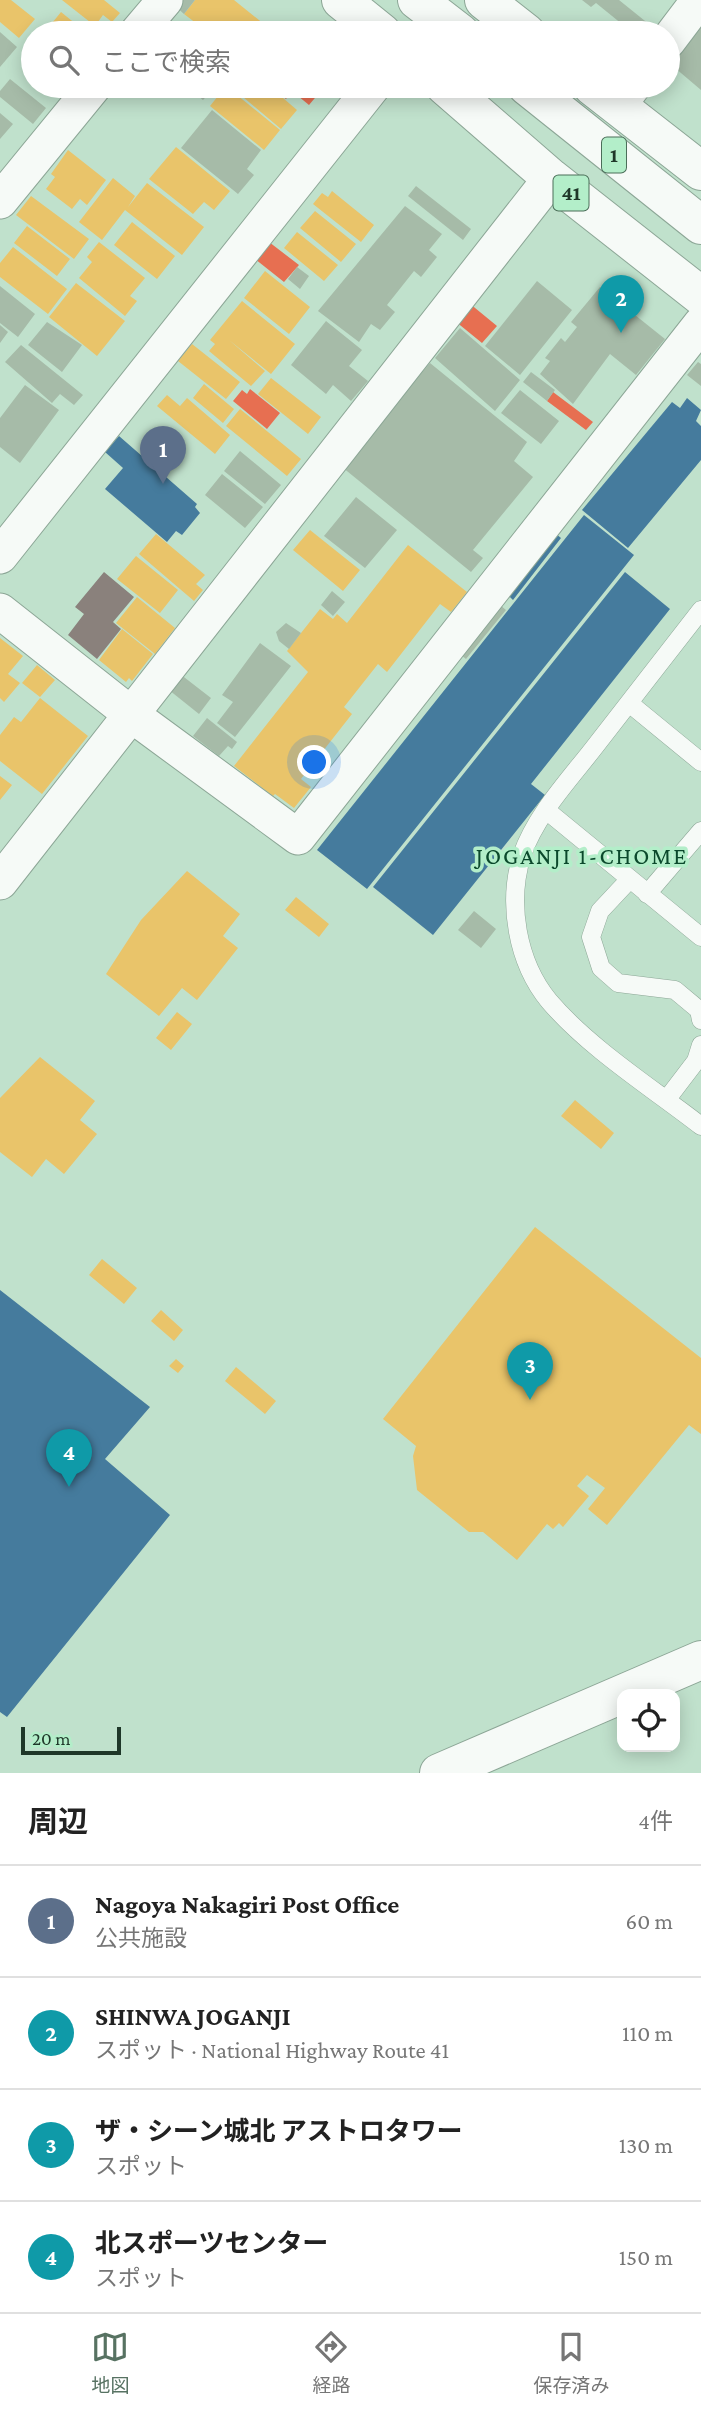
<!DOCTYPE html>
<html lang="ja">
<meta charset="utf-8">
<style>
:root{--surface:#fff;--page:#f2f2f2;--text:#222;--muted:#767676;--line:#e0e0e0;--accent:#577262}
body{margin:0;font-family:"Crimson Pro","Noto Sans JP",serif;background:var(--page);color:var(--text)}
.controls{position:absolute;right:21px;bottom:21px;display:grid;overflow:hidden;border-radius:14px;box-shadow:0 4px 18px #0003}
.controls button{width:63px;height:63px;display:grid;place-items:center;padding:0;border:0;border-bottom:2px solid var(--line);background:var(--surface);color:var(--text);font:35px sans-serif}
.scale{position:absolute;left:21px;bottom:18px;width:100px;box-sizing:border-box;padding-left:7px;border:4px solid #1f3729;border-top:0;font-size:19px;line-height:24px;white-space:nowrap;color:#1f3729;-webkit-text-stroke:5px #b3eec9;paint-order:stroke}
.you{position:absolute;left:315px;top:763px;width:24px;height:24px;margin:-18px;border:5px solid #fff;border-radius:50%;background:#1a73e8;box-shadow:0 0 0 10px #1a73e833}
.badge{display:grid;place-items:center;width:46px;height:46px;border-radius:50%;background:var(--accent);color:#fff;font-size:23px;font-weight:700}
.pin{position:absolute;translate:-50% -58px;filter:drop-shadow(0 2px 4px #0008)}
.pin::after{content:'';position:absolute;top:37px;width:24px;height:21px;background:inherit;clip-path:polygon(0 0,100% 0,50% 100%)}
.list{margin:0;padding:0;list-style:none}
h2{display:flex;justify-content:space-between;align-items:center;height:91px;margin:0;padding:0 28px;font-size:30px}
h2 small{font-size:23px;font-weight:400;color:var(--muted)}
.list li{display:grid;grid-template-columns:46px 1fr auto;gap:21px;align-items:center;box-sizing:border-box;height:112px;padding:0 28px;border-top:2px solid var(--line)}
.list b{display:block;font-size:26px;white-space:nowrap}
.list p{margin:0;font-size:23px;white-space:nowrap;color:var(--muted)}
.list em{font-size:23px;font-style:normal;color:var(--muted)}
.icon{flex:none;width:38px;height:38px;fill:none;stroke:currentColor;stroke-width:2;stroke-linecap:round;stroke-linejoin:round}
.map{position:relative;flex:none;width:701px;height:1773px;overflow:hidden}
.search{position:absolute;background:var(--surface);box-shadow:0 4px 18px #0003;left:21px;right:21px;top:21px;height:77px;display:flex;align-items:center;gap:18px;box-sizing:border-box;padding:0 24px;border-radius:38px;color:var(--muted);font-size:26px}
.sheet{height:539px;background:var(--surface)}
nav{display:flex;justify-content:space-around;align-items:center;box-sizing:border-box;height:98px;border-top:2px solid var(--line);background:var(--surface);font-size:19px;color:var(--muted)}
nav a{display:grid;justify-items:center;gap:4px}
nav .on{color:var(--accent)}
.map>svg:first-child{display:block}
.homes{fill:#e9c46a}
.shops{fill:#e76f51}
.public{fill:#457b9d}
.industry{fill:#8a817c}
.building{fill:#a6bba8}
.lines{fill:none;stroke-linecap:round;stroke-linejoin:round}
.service-casing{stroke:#8ca696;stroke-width:19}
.minor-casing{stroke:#8ca696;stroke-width:37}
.secondary-casing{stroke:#8ca696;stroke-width:40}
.trunk-casing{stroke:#8ca696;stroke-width:40}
.motorway-casing{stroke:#8ca696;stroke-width:40}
.service{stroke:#f6faf7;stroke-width:18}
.minor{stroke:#f6faf7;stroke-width:35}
.secondary{stroke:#f6faf7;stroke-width:38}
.trunk{stroke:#f6faf7;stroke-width:38}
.motorway{stroke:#f6faf7;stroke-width:38}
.labels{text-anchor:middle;stroke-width:7;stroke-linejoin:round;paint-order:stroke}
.shield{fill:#b3eec9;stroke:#4b6e59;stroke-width:2}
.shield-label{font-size:21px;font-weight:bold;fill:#1f3729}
.neighbourhood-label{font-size:24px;letter-spacing:2px;fill:#0b492c;stroke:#b3eec9}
</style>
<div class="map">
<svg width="701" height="1773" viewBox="0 0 701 1773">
<rect width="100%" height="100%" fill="#c0e1cc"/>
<path class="homes" d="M 0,0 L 11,0 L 35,19 L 19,38 L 0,22 Z
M 62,0 L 104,0 L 120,13 L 112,22 L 103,15 L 95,26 Z
M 195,0 L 234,0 L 275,33 L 209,33 L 184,14 Z
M 61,12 L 87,33 L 44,33 Z
M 226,86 L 280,130 L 264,150 L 210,106 Z
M 230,86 L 269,86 L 297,110 L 281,129 Z
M 176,147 L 230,191 L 214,210 L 204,202 L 193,214 L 149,179 Z
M 68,150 L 106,180 L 87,205 L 80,199 L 72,209 L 46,189 L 55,177 L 51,174 Z
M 113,178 L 135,196 L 128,207 L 147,183 L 204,227 L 182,255 L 125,210 L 102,240 L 79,222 Z
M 332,191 L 374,225 L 361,242 L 313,204 L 322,193 L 328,197 Z
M 31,196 L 89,239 L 74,259 L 16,215 Z
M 315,211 L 356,244 L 341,262 L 300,228 Z
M 132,222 L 175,256 L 157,279 L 114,245 Z
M 27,226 L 70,259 L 57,276 L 14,243 Z
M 297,232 L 338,265 L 324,281 L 284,248 Z
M 99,242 L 145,278 L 130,296 L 137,301 L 125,316 L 79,278 L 92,262 L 87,257 Z
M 13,247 L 67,289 L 48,314 L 0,277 L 0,263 Z
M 265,271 L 310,307 L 289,334 L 244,298 Z
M 76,283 L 125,321 L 97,356 L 49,317 Z
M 242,301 L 295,344 L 271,374 L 229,340 L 265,371 L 251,386 L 209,351 L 215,344 L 210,340 Z
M 192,344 L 240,382 L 226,399 L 178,361 Z
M 271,378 L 321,417 L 308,434 L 258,394 Z
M 204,384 L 234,409 L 223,423 L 193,398 Z
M 167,395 L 180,406 L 187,398 L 230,435 L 215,454 L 157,406 Z
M 240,409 L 301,459 L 287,476 L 226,426 Z
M 310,530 L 360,570 L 343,591 L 293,550 Z
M 156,534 L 205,575 L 196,584 L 203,590 L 194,601 L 139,554 Z
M 408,545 L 467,592 L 451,612 L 440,604 L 387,672 L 378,664 L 344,707 L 352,714 L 301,779 L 311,787 L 294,808 L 275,794 L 273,796 L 234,766 L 308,672 L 287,651 L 301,633 L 320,609 L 333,619 L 337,614 L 347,623 Z
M 136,556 L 178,590 L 160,613 L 117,579 Z
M 137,597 L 175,628 L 155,654 L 116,623 Z
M 122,629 L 153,654 L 132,681 L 129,678 L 126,682 L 99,660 Z
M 0,638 L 23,656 L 8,674 L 20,683 L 4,702 L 0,698 Z
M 37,665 L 55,680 L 40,697 L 22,683 Z
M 40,698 L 88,736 L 42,794 L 0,761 L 0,735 L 14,717 L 21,722 Z
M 0,776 L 12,785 L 0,800 Z
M 187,871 L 240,914 L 223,936 L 238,948 L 197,1000 L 182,988 L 159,1016 L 106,974 L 141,920 Z
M 296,897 L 329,924 L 319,937 L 285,910 Z
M 177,1012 L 192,1024 L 171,1050 L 156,1038 Z
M 40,1057 L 95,1101 L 80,1120 L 97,1134 L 64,1174 L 46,1159 L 32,1177 L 0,1152 L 0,1098 Z
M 575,1100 L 614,1133 L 601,1149 L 561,1116 Z
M 535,1227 L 701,1358 L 701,1434 L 689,1425 L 607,1525 L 588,1509 L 605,1488 L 587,1475 L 577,1486 L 589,1496 L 563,1527 L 559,1523 L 553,1529 L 547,1524 L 517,1560 L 483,1532 L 469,1532 L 417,1490 L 413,1456 L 416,1446 L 383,1419 Z
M 102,1259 L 137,1288 L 124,1304 L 89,1275 Z
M 161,1310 L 183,1330 L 174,1341 L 151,1321 Z
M 176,1359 L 184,1366 L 178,1373 L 169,1366 Z
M 236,1367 L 276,1401 L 265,1414 L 225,1381 Z"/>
<path class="shops" d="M 270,86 L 325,86 L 309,105 L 292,91 L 286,99 Z
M 269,242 L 299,265 L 284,282 L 255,259 Z
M 469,303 L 497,326 L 482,343 L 455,321 Z
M 250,389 L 280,413 L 267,429 L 233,401 L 242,390 L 247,394 Z
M 553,392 L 593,422 L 586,430 L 547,401 Z"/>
<path class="public" d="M 687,398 L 701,410 L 696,421 L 701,426 L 701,460 L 628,548 L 582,510 L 672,402 L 680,408 Z
M 119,436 L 197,504 L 195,507 L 200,513 L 182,535 L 176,531 L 167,542 L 105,489 L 123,468 L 105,452 Z
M 584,515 L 634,555 L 367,889 L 317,850 Z
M 555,533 L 561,538 L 513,600 L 508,595 Z
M 625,572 L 670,609 L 531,784 L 545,795 L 433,935 L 373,887 Z
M 0,1290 L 150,1407 L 105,1459 L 170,1515 L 7,1717 L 0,1712 Z"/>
<path class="industry" d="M 104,572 L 134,597 L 113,622 L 121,629 L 97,659 L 68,635 L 84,614 L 75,607 Z"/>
<path class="building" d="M 177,0 L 195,0 L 184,14 L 174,5 Z
M 582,0 L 619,0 L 650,25 L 643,33 L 633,33 L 596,3 L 591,7 Z
M 701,18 L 701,90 L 668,62 Z
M 0,32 L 17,47 L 0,67 Z
M 10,79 L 46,108 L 33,124 L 0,97 L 0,91 Z
M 186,86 L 216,86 L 203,100 Z
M 212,110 L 261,150 L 247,169 L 254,175 L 238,194 L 181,148 Z
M 0,113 L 13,124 L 0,139 Z
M 416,186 L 471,229 L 463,240 L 408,196 Z
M 405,206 L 442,234 L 429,250 L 437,257 L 421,277 L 414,271 L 387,305 L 395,312 L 380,330 L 371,324 L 359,342 L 318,311 Z
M 297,267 L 309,276 L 300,289 L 288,279 Z
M 537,281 L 572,310 L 520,375 L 485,346 Z
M 0,286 L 35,314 L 18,337 L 0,323 Z
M 600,287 L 665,339 L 636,375 L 610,354 L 573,404 L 540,374 L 550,361 L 545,358 L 561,338 L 565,342 L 577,327 L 571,322 Z
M 326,321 L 362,350 L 349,366 L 368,381 L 351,401 L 333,385 L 326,394 L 291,365 Z
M 47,322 L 82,345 L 62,372 L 28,345 Z
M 0,325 L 8,332 L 0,343 Z
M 460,328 L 520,380 L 495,411 L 435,358 Z
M 21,345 L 83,395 L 74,405 L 60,394 L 52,403 L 5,362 Z
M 698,362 L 701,364 L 701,386 L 687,375 Z
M 430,363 L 527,442 L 514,461 L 533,477 L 473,550 L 483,558 L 471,572 L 342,467 Z
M 531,372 L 555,390 L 547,401 L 523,382 Z
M 25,385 L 59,410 L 20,463 L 0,447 L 0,418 Z
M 520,390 L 559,421 L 541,444 L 501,413 Z
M 240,451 L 281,485 L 265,504 L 224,471 Z
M 222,474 L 263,507 L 245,528 L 205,495 Z
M 356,497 L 397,530 L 365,568 L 324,536 Z
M 332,591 L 345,602 L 333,616 L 321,605 Z
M 500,605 L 506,610 L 466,659 L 461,655 Z
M 286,623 L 301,633 L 289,649 L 279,641 L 276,632 Z
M 260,643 L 291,666 L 235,737 L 217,723 L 233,702 L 222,695 Z
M 180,674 L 211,698 L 199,714 L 169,690 Z
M 207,718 L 237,742 L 232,749 L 228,746 L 219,756 L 193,736 Z
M 474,911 L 496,929 L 481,948 L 458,930 Z"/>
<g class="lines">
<defs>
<path id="service" d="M 701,610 C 665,656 629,703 593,749 C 568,781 536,815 522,855 C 507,903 517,962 549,1001 C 589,1048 652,1088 701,1126
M 629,703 L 701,762
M 546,810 L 701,937
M 629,880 L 600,911 L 591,937 L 601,968 L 618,983 L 675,990 L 699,1010 L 701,1020
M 647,894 L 701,831
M 667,1099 L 696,1061 L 701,1045"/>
<path id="minor" d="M 137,33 L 165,0
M 668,41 L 699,0
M 618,106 L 633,86
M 0,201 L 94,86
M 0,556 L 373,86
M 0,611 L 132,715 L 298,837 L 701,324
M 0,882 L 551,178"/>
<path id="secondary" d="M 439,1773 L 701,1660"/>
<path id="trunk" d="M 341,0 L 382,33
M 484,0 L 526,33
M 445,86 L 551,178 L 701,296
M 592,86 L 701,171"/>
<path id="motorway" d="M 417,0 L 460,33
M 527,86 L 701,225"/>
</defs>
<use href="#service" class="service-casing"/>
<use href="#minor" class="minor-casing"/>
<use href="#secondary" class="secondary-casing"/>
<use href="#trunk" class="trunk-casing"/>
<use href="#motorway" class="motorway-casing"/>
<use href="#service" class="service"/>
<use href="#minor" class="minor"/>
<use href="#secondary" class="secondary"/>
<use href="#trunk" class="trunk"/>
<use href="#motorway" class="motorway"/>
</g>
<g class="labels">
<g class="shield">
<rect x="602" y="137.5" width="24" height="35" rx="5"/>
<rect x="553.5" y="175.5" width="35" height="35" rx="5"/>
</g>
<g class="shield-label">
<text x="614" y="162">1</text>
<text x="571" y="200">41</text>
</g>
<g class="neighbourhood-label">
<text x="582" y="864">JOGANJI 1-CHOME</text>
</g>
</g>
</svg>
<div class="controls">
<button><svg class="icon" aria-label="locate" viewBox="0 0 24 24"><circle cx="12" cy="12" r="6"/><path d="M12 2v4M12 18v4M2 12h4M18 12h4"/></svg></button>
</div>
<div class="scale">20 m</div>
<div class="you"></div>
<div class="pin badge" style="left:163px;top:484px;background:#5c6f8a">1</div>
<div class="pin badge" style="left:621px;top:333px;background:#0f9aa8">2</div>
<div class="pin badge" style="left:530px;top:1400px;background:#0f9aa8">3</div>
<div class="pin badge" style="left:69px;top:1487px;background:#0f9aa8">4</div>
<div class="search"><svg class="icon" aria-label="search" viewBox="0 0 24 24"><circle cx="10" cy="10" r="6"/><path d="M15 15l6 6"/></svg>ここで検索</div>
</div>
<section class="sheet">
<h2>周辺<small>4件</small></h2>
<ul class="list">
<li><span class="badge" style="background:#5c6f8a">1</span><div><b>Nagoya Nakagiri Post Office</b><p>公共施設</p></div><em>60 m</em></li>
<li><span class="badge" style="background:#0f9aa8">2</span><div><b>SHINWA JOGANJI</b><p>スポット · National Highway Route 41</p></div><em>110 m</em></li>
<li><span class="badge" style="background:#0f9aa8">3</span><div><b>ザ・シーン城北 アストロタワー</b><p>スポット</p></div><em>130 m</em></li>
<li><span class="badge" style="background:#0f9aa8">4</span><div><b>北スポーツセンター</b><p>スポット</p></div><em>150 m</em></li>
</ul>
</section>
<nav>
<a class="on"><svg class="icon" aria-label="map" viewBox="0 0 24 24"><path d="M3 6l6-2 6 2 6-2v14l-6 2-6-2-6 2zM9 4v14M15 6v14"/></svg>地図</a>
<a><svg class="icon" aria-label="directions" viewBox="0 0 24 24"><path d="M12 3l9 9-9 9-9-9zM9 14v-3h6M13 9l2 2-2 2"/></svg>経路</a>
<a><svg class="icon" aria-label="saved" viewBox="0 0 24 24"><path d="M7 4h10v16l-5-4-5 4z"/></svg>保存済み</a>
</nav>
